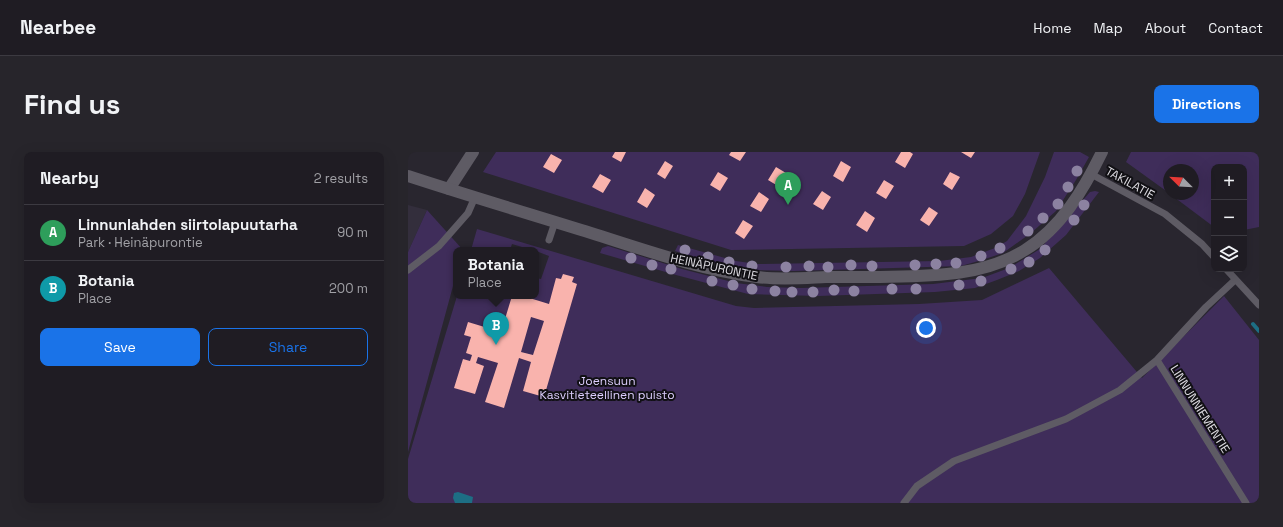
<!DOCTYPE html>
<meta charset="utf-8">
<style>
:root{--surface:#1f1c23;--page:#27252b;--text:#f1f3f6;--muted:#a1a1a6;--line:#3c3a41;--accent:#1a73e8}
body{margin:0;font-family:"Space Grotesk",sans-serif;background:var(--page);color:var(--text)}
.controls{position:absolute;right:12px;top:12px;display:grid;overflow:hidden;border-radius:8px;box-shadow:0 4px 16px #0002}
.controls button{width:36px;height:36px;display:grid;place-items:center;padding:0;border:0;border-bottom:1px solid var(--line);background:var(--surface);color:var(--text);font:20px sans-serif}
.compass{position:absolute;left:755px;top:12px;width:36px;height:36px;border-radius:50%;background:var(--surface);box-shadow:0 4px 16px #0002;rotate:294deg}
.you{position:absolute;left:518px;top:176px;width:14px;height:14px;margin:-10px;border:3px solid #fff;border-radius:50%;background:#1a73e8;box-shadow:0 0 0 6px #1a73e833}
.badge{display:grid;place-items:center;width:26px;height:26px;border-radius:50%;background:var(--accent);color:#fff;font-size:13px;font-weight:700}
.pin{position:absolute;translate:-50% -33px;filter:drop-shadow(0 1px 2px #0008)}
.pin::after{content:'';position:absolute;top:21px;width:14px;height:12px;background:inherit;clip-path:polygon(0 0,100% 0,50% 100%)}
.popup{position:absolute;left:45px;top:95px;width:86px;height:52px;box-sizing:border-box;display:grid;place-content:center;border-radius:8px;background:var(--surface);filter:drop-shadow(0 1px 3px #0005);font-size:13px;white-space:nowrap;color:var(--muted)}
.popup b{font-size:15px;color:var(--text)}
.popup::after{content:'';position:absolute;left:50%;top:100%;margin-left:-8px;border:8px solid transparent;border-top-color:var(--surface)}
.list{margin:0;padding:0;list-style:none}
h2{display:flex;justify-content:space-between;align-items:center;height:52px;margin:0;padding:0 16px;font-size:17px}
h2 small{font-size:13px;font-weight:400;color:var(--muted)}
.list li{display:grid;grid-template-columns:26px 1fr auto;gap:12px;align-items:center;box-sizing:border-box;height:56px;padding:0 16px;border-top:1px solid var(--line)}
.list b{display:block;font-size:15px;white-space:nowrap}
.list p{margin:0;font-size:13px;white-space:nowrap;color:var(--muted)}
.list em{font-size:13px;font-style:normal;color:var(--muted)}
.actions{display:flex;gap:8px;padding:12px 16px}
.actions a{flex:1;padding:9px 0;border:1px solid var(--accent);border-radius:8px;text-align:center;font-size:14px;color:var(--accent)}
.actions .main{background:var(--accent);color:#fff}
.icon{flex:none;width:22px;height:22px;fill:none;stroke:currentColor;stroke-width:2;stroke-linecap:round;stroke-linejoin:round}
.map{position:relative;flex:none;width:851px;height:351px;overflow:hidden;border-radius:8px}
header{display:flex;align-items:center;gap:24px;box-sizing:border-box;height:56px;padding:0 20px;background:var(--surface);border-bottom:1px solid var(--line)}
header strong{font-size:19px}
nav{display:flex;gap:22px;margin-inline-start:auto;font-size:14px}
.intro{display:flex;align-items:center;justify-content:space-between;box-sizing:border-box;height:96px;padding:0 24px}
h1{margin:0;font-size:28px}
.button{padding:10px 18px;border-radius:8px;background:var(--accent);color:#fff;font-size:14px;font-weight:700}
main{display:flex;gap:24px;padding:0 24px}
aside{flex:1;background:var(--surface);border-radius:8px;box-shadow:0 4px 16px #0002}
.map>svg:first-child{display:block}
.built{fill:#332e3c}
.green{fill:#3f2d5a}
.water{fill:#1d6e84}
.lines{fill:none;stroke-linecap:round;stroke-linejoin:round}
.stream{stroke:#1d6e84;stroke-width:4}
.building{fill:#f9b3ad;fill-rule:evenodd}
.service{stroke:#5e5b64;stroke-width:7}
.minor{stroke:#5e5b64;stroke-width:12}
.tertiary{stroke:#5e5b64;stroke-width:12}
.tree{fill:#8c82a1}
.labels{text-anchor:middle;stroke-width:4;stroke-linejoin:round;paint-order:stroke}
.street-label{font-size:12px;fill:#dcdae0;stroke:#111014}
.park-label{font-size:12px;fill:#ddcefe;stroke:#111014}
</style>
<header>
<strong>Nearbee</strong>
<nav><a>Home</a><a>Map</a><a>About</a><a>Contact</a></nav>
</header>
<div class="intro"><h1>Find us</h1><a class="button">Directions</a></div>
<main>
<aside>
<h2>Nearby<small>2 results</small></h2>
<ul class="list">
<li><span class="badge" style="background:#2e9e5b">A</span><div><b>Linnunlahden siirtolapuutarha</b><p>Park · Heinäpurontie</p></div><em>90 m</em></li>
<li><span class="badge" style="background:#0f9aa8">B</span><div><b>Botania</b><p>Place</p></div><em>200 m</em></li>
</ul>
<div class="actions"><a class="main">Save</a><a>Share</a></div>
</aside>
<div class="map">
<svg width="851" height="351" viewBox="0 0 851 351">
<rect width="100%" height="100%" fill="#29262f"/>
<path class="built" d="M 0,53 L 19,58 L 0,100 Z"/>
<path class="green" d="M 88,0 L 632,0 L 617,42 L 605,64 L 583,82 L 556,94 L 323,98 L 75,20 Z
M 646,0 L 672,0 L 681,5 L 668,28 L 648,59 L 623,81 L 595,101 L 574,108 L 553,114 L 386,119 L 342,118 L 307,112 L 267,99 L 270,93 L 328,109 L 349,112 L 531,109 L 563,105 L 587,96 L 599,89 L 618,64 L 637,25 Z
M 723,0 L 851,0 L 851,75 L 836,78 L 836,15 L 806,15 L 806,75 L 762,42 L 785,42 L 785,18 L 761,18 L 761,41 L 718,10 Z
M 687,39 L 691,40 L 658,83 L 632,106 L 611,119 L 589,128 L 567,136 L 527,140 L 410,144 L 340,142 L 268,123 L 192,101 L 194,96 L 200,94 L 274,117 L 328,131 L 359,135 L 393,136 L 525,132 L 574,126 L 601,116 L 632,97 L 682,40 Z
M 19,58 L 55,98 L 48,98 L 48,123 L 0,300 L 0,100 Z
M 69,77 L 328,154 L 346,156 L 511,152 L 574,148 L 641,116 L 734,226 L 816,144 L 851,188 L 851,351 L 0,351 L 0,307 L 49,144 L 128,144 L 128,126 L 133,127 L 141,104 L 128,99 L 128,98 L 124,98 L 104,92 L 102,98 L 63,98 Z"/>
<path class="water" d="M 50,340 L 65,345 L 64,351 L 47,351 L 45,346 L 46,341 Z"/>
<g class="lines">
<path class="stream" d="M 845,172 L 851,179"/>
</g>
<path class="building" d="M 207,0 L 218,0 L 213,10 L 204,5 Z
M 323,0 L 338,0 L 332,9 L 321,3 Z
M 493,0 L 502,0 L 505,2 L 497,16 L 487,10 Z
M 553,0 L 567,0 L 563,6 Z
M 143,2 L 154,8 L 146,21 L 135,15 Z
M 257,9 L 265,14 L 257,27 L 249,22 Z
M 433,9 L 443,15 L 435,30 L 425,24 Z
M 368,15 L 378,21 L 370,34 L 360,28 Z
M 310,20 L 320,26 L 312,39 L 302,33 Z
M 542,20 L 552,25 L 544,38 L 535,32 Z
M 192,22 L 203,28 L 195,41 L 184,35 Z
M 476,28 L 486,34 L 478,47 L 468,41 Z
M 237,36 L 247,43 L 239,56 L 229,50 Z
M 414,39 L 423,45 L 415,58 L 405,52 Z
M 351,40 L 361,47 L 353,60 L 342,54 Z
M 521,55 L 530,61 L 521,74 L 512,68 Z
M 457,59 L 467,66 L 459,80 L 448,73 Z
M 335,68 L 345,74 L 336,87 L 327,81 Z
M 155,122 L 166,125 L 164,130 L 169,132 L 136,245 L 115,239 L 123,210 L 111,206 L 96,256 L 77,250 L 90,211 L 70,205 L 68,211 L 76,214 L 67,242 L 46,236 L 55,207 L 62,209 L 64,203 L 58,201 L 63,185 L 56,183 L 60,170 L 93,180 L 104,144 L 115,144 L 141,152 L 148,126 L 153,127 ZM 123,165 L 136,169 L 125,203 L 113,200 Z"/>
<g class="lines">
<path class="service" d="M 683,22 L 757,62 L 794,92 L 806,105
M 141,88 L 147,70
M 818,117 L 851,153
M 0,118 L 31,94 L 60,61 L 67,45
M 749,208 L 838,351
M 496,351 L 509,334 L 546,309 L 658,267 L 712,238 L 749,208 L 798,155 L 827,128"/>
<path class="minor" d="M 41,37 L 65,0"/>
<path class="tertiary" d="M 0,24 C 61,44 122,62 183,81 C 237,98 293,118 349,125 C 372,128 396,126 418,125 C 436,125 454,125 472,125 C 521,124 574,125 617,98 C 653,76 676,37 694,0"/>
</g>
<g class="tree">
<circle cx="669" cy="19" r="5.5"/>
<circle cx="660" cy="35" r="5.5"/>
<circle cx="650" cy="52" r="5.5"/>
<circle cx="676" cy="53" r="5.5"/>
<circle cx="635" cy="66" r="5.5"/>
<circle cx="666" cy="68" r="5.5"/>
<circle cx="620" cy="79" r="5.5"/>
<circle cx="592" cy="96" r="5.5"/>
<circle cx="277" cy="98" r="5.5"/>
<circle cx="637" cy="98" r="5.5"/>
<circle cx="573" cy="104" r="5.5"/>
<circle cx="300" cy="105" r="5.5"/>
<circle cx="223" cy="106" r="5.5"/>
<circle cx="321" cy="110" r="5.5"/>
<circle cx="621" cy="110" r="5.5"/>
<circle cx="548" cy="111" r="5.5"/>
<circle cx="528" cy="112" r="5.5"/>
<circle cx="244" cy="113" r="5.5"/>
<circle cx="443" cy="113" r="5.5"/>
<circle cx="507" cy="113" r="5.5"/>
<circle cx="344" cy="114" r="5.5"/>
<circle cx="401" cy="114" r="5.5"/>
<circle cx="464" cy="114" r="5.5"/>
<circle cx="378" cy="115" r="5.5"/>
<circle cx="420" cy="115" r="5.5"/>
<circle cx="263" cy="117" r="5.5"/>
<circle cx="603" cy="117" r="5.5"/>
<circle cx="304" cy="129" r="5.5"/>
<circle cx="573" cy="129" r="5.5"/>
<circle cx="325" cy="133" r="5.5"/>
<circle cx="551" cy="133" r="5.5"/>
<circle cx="344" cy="137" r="5.5"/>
<circle cx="484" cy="137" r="5.5"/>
<circle cx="508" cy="137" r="5.5"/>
<circle cx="426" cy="138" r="5.5"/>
<circle cx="367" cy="139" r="5.5"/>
<circle cx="446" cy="139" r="5.5"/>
<circle cx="384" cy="140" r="5.5"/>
<circle cx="405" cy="140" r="5.5"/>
</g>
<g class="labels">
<g class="street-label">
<text transform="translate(722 31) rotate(29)" y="4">TAKILATIE</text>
<text transform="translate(306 115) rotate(12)" y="4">HEINÄPURONTIE</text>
<text transform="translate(792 257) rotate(58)" y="4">LINNUNNIEMENTIE</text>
</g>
<g class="park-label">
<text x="199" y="233">Joensuun<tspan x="199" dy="14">Kasvitieteellinen puisto</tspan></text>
</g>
</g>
</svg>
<div class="controls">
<button>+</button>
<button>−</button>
<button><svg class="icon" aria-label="layers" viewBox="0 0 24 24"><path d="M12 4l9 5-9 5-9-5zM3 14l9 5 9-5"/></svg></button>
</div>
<svg class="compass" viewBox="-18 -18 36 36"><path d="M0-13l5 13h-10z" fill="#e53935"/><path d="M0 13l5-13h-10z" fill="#a1a1a6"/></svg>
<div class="you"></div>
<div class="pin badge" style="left:380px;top:53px;background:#2e9e5b">A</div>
<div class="pin badge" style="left:88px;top:193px;background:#0f9aa8">B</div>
<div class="popup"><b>Botania</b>Place</div>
</div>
</main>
